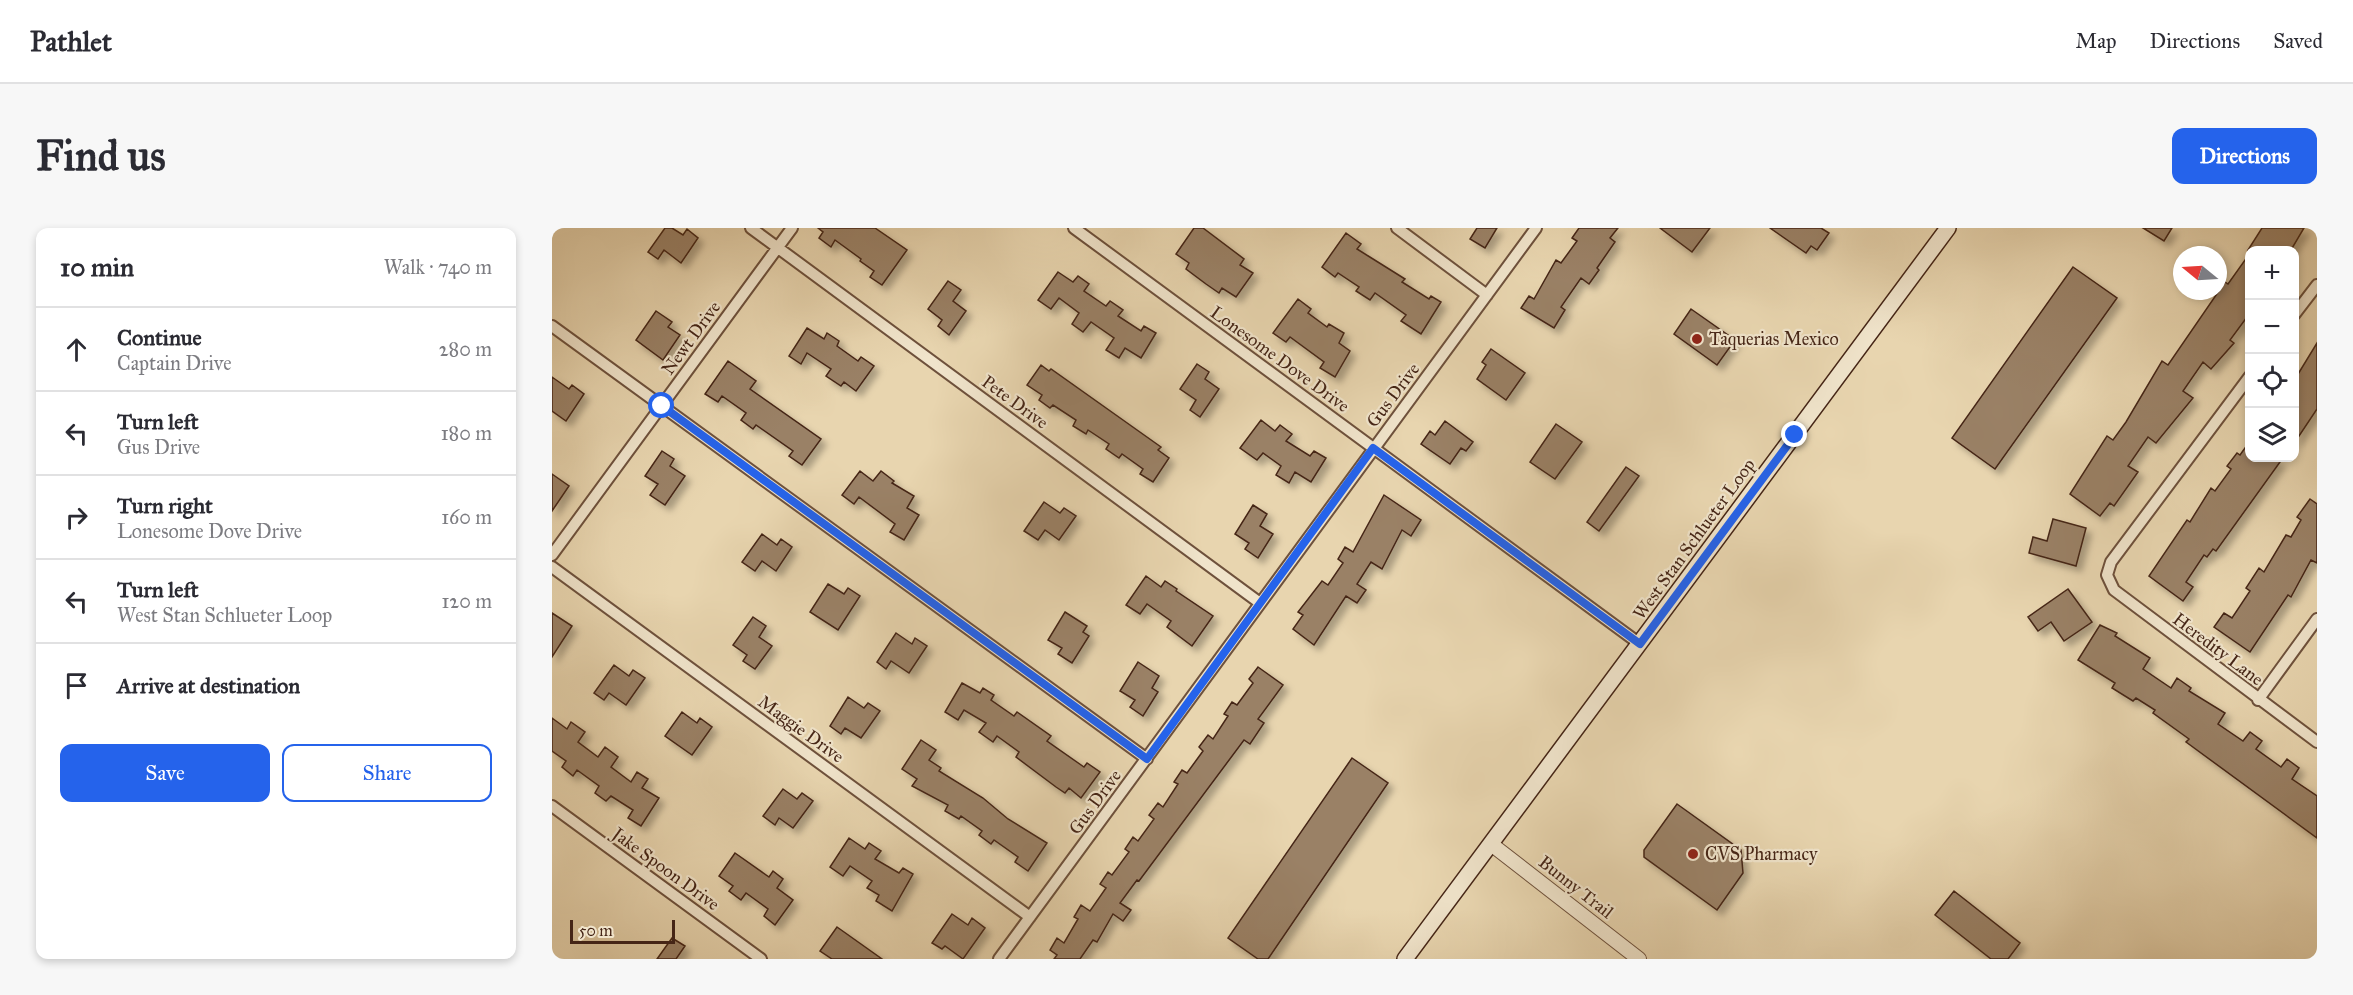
<!DOCTYPE html>
<meta charset="utf-8">
<style>
:root{--surface:#fff;--page:#f7f7f7;--text:#2b2b33;--muted:#7c7c81;--line:#e1e1e2;--accent:#2563eb}
body{margin:0;font-family:"IM FELL Great Primer",serif;background:var(--page);color:var(--text)}
.controls{position:absolute;right:18px;top:18px;display:grid;overflow:hidden;border-radius:12px;box-shadow:0 3px 9px #0003}
.controls button{width:54px;height:54px;display:grid;place-items:center;padding:0;border:0;border-bottom:2px solid var(--line);background:var(--surface);color:var(--text);font:30px sans-serif}
.compass{position:absolute;left:1621px;top:18px;width:54px;height:54px;border-radius:50%;background:var(--surface);box-shadow:0 3px 9px #0003;rotate:288deg}
.scale{position:absolute;left:18px;bottom:15px;width:105px;box-sizing:border-box;padding-left:6px;border:3px solid #452516;border-top:0;font-size:16px;line-height:21px;white-space:nowrap;color:#452516;-webkit-text-stroke:4px #f0e4cb;paint-order:stroke}
.stop{position:absolute;width:18px;height:18px;margin:-14px;border:4px solid #2563eb;border-radius:50%;background:#fff}
.stop.end{background:#2563eb;border-color:#fff;box-shadow:0 2px 6px #0008}
.list{margin:0;padding:0;list-style:none}
h2{display:flex;justify-content:space-between;align-items:center;height:78px;margin:0;padding:0 24px;font-size:26px}
h2 small{font-size:20px;font-weight:400;color:var(--muted)}
.list li{display:grid;grid-template-columns:39px 1fr auto;gap:18px;align-items:center;box-sizing:border-box;height:84px;padding:0 24px;border-top:2px solid var(--line)}
.list b{display:block;font-size:22px;white-space:nowrap}
.list p{margin:0;font-size:20px;white-space:nowrap;color:var(--muted)}
.list em{font-size:20px;font-style:normal;color:var(--muted)}
.actions{display:flex;gap:12px;padding:18px 24px}
.actions a{flex:1;padding:14px 0;border:2px solid var(--accent);border-radius:12px;text-align:center;font-size:21px;color:var(--accent)}
.actions .main{background:var(--accent);color:#fff}
.icon{flex:none;width:33px;height:33px;fill:none;stroke:currentColor;stroke-width:2;stroke-linecap:round;stroke-linejoin:round}
.map{position:relative;flex:none;width:1765px;height:731px;overflow:hidden;border-radius:12px}
header{display:flex;align-items:center;gap:36px;box-sizing:border-box;height:84px;padding:0 30px;background:var(--surface);border-bottom:2px solid var(--line)}
header strong{font-size:28px}
nav{display:flex;gap:33px;margin-inline-start:auto;font-size:21px}
.intro{display:flex;align-items:center;justify-content:space-between;box-sizing:border-box;height:144px;padding:0 36px}
h1{margin:0;font-size:42px}
.button{padding:15px 27px;border-radius:12px;background:var(--accent);color:#fff;font-size:21px;font-weight:700}
main{display:flex;gap:36px;padding:0 36px}
aside{flex:1;background:var(--surface);border-radius:12px;box-shadow:0 3px 9px #0003}
.map>svg:first-child{display:block}
.building{fill:#9a8166;stroke:#452516;stroke-width:1.5;filter:url(#shadow)}
.lines{fill:none;stroke-linecap:round;stroke-linejoin:round}
.minor-casing{stroke:#6e513c;stroke-width:14}
.tertiary-casing{stroke:#6e513c;stroke-width:16}
.secondary-casing{stroke:#452516;stroke-width:18}
.minor{stroke:#f0e4cb;stroke-width:10}
.tertiary{stroke:#f0e4cb;stroke-width:14}
.secondary{stroke:#f0e4cb;stroke-width:15}
.route{stroke:#2563eb;stroke-width:8}
.poi-dot{fill:#8f2418;stroke:#f0e4cb;stroke-width:2}
.labels{text-anchor:middle;stroke-width:4.5;stroke-linejoin:round;paint-order:stroke}
.street-label{font-size:18px;fill:#452516;stroke:#f0e4cb}
.poi-label{font-size:18px;fill:#452516;stroke:#f0e4cb;text-anchor:start}
</style>
<header>
<strong>Pathlet</strong>
<nav><a>Map</a><a>Directions</a><a>Saved</a></nav>
</header>
<div class="intro"><h1>Find us</h1><a class="button">Directions</a></div>
<main>
<aside>
<h2>10 min<small>Walk · 740 m</small></h2>
<ul class="list">
<li><svg class="icon" aria-label="ahead" viewBox="0 0 24 24"><path d="M12 20V5M6 11l6-6 6 6"/></svg><div><b>Continue</b><p>Captain Drive</p></div><em>280 m</em></li>
<li><svg class="icon" aria-label="left" viewBox="0 0 24 24"><path d="M17 20v-9H6M10 6l-5 5 5 5"/></svg><div><b>Turn left</b><p>Gus Drive</p></div><em>180 m</em></li>
<li><svg class="icon" aria-label="right" viewBox="0 0 24 24"><path d="M7 20v-9h11M14 6l5 5-5 5"/></svg><div><b>Turn right</b><p>Lonesome Dove Drive</p></div><em>160 m</em></li>
<li><svg class="icon" aria-label="left" viewBox="0 0 24 24"><path d="M17 20v-9H6M10 6l-5 5 5 5"/></svg><div><b>Turn left</b><p>West Stan Schlueter Loop</p></div><em>120 m</em></li>
<li><svg class="icon" aria-label="arrive" viewBox="0 0 24 24"><path d="M6 21V4h12l-3 4 3 4H6"/></svg><div><b>Arrive at destination</b></div></li>
</ul>
<div class="actions"><a class="main">Save</a><a>Share</a></div>
</aside>
<div class="map">
<svg width="1765" height="731" viewBox="0 0 1765 731">
<defs>
<filter id="shadow"><feDropShadow dx="5.5" dy="5.5" stdDeviation="3" flood-color="#0004"/></filter>
</defs>
<rect width="100%" height="100%" fill="#e8d5af"/>
<filter id="stains"><feTurbulence type="fractalNoise" baseFrequency=".00333" numOctaves="4"/><feColorMatrix values="0 0 0 0 .2 0 0 0 0 .09 0 0 0 0 .02 0 0 0 .5 -.17"/></filter>
<radialGradient id="worn" r=".72"><stop offset=".6" stop-color="#630" stop-opacity="0"/><stop offset="1" stop-color="#630" stop-opacity=".3"/></radialGradient>
<path class="building" d="M 113,0 L 120,0 L 131,7 L 135,1 L 146,10 L 129,35 L 112,22 L 106,31 L 96,24 Z
M 266,0 L 323,0 L 355,22 L 330,57 L 318,49 L 322,43 L 308,33 L 309,31 L 283,12 L 279,19 L 267,10 L 271,4 Z
M 642,0 L 651,0 L 692,31 L 688,37 L 701,45 L 684,69 L 670,60 L 667,65 L 654,56 L 634,41 L 637,35 L 624,26 Z
M 925,0 L 945,0 L 933,20 L 918,11 Z
M 1027,0 L 1066,0 L 1058,10 L 1063,14 L 1045,40 L 1047,42 L 1037,56 L 1029,50 L 1009,79 L 1013,82 L 1002,100 L 969,80 L 977,68 L 982,71 L 1004,32 L 1009,35 L 1025,13 L 1020,10 Z
M 1108,0 L 1158,0 L 1140,24 Z
M 1218,0 L 1269,0 L 1277,5 L 1265,22 L 1259,18 L 1254,25 Z
M 1591,0 L 1620,0 L 1612,13 Z
M 1710,0 L 1752,0 L 1739,22 L 1696,22 Z
M 794,5 L 809,16 L 805,21 L 853,51 L 850,54 L 877,71 L 879,68 L 889,74 L 869,106 L 849,93 L 854,87 L 823,65 L 818,72 L 804,63 L 807,59 L 786,45 L 783,49 L 770,39 Z
M 1698,25 L 1698,85 L 1678,112 L 1682,115 L 1659,141 L 1651,134 L 1631,163 L 1641,170 L 1604,215 L 1596,209 L 1576,238 L 1586,244 L 1562,278 L 1558,275 L 1548,288 L 1518,266 L 1555,208 L 1561,212 L 1574,194 L 1610,133 L 1616,137 L 1673,54 L 1676,56 Z
M 1521,39 L 1565,70 L 1443,241 L 1400,210 Z
M 506,44 L 521,54 L 526,48 L 537,56 L 532,63 L 554,78 L 558,73 L 571,82 L 566,88 L 589,103 L 592,98 L 604,105 L 589,130 L 573,120 L 567,130 L 554,122 L 562,110 L 539,94 L 531,104 L 520,96 L 527,85 L 507,70 L 499,81 L 486,72 Z
M 396,53 L 409,62 L 401,73 L 414,83 L 397,107 L 386,98 L 390,92 L 376,81 Z
M 746,71 L 759,81 L 756,85 L 775,99 L 777,96 L 792,105 L 787,115 L 798,123 L 783,149 L 768,140 L 772,134 L 738,109 L 734,114 L 721,105 Z
M 1139,81 L 1183,112 L 1165,137 L 1122,106 Z
M 104,83 L 120,94 L 116,99 L 128,107 L 111,132 L 84,112 Z
M 255,100 L 272,111 L 275,105 L 287,113 L 285,118 L 306,133 L 309,129 L 322,138 L 304,163 L 292,154 L 289,158 L 274,148 L 279,141 L 255,125 L 249,136 L 237,128 Z
M 1765,115 L 1765,181 L 1743,214 L 1743,151 Z
M 939,121 L 973,145 L 954,172 L 925,151 L 934,137 L 930,134 Z
M 176,133 L 204,153 L 198,161 L 269,211 L 250,237 L 237,228 L 241,223 L 204,197 L 201,201 L 189,192 L 194,185 L 170,168 L 166,174 L 153,166 Z
M 645,136 L 657,144 L 653,151 L 667,161 L 648,189 L 638,182 L 644,172 L 628,161 Z
M 489,137 L 497,143 L 499,141 L 609,219 L 606,222 L 617,230 L 601,254 L 588,246 L 591,241 L 570,226 L 567,230 L 554,221 L 557,216 L 536,202 L 534,206 L 521,198 L 524,192 L 501,177 L 498,180 L 487,172 L 490,167 L 475,157 Z
M 0,149 L 17,161 L 20,157 L 32,166 L 14,193 L 0,183 Z
M 709,192 L 723,203 L 728,197 L 740,206 L 734,213 L 758,228 L 762,223 L 774,230 L 759,254 L 743,244 L 737,255 L 724,247 L 729,238 L 711,225 L 705,232 L 688,220 Z
M 893,193 L 921,214 L 914,223 L 909,220 L 898,236 L 869,216 L 878,203 L 883,207 Z
M 1004,196 L 1030,214 L 1003,251 L 978,234 Z
M 1698,213 L 1698,230 L 1720,230 L 1728,234 L 1664,323 L 1661,321 L 1655,329 L 1652,327 L 1634,354 L 1641,359 L 1631,373 L 1597,348 L 1635,292 L 1638,294 L 1659,260 L 1663,263 L 1679,241 L 1675,238 L 1685,225 L 1688,227 Z
M 110,223 L 122,231 L 118,238 L 133,248 L 113,277 L 98,267 L 106,256 L 93,248 Z
M 1074,239 L 1087,248 L 1047,303 L 1035,294 Z
M 308,243 L 321,253 L 329,243 L 342,253 L 340,255 L 362,268 L 355,280 L 367,287 L 352,312 L 338,304 L 343,296 L 307,269 L 302,276 L 290,267 Z
M 0,246 L 17,258 L 0,283 Z
M 832,267 L 869,292 L 859,308 L 850,302 L 830,341 L 819,334 L 805,356 L 814,362 L 805,375 L 794,368 L 762,417 L 741,401 L 751,387 L 746,384 L 770,353 L 776,357 L 791,335 L 786,331 L 793,319 L 801,324 Z
M 1758,271 L 1765,276 L 1765,335 L 1759,332 L 1739,369 L 1736,367 L 1698,424 L 1662,399 L 1672,385 L 1680,390 L 1698,363 L 1694,360 L 1707,340 L 1712,344 L 1734,307 L 1739,309 L 1749,292 L 1745,289 Z
M 492,274 L 508,285 L 512,280 L 524,288 L 507,312 L 493,302 L 486,312 L 472,303 Z
M 701,277 L 715,286 L 708,298 L 721,306 L 706,330 L 693,321 L 697,315 L 683,306 Z
M 1501,291 L 1534,300 L 1524,338 L 1477,325 L 1481,309 L 1495,313 Z
M 210,306 L 225,317 L 229,311 L 240,319 L 224,343 L 210,333 L 203,343 L 190,334 Z
M 594,348 L 609,359 L 613,353 L 625,361 L 624,363 L 661,388 L 640,418 L 615,399 L 619,393 L 595,376 L 588,386 L 574,377 Z
M 276,356 L 292,366 L 296,360 L 308,368 L 286,402 L 258,384 Z
M 1516,361 L 1540,394 L 1512,413 L 1499,394 L 1486,403 L 1476,389 Z
M 513,384 L 535,398 L 531,404 L 537,408 L 520,435 L 506,426 L 510,420 L 496,412 Z
M 0,385 L 20,398 L 0,429 Z
M 201,389 L 214,398 L 207,409 L 220,418 L 203,441 L 191,433 L 195,427 L 181,417 Z
M 1548,397 L 1565,405 L 1563,408 L 1598,430 L 1591,441 L 1619,460 L 1625,450 L 1639,460 L 1637,463 L 1673,485 L 1666,496 L 1691,513 L 1698,504 L 1710,513 L 1704,521 L 1729,539 L 1735,531 L 1747,540 L 1740,551 L 1765,568 L 1765,610 L 1634,514 L 1637,511 L 1601,485 L 1603,482 L 1584,470 L 1581,473 L 1560,460 L 1563,455 L 1526,432 Z
M 344,405 L 360,416 L 363,410 L 375,418 L 357,445 L 339,433 L 334,441 L 325,434 Z
M 586,434 L 607,448 L 600,460 L 606,464 L 591,488 L 578,479 L 583,472 L 568,463 Z
M 62,437 L 77,448 L 81,442 L 93,450 L 74,477 L 57,465 L 52,472 L 42,465 Z
M 706,439 L 731,457 L 706,491 L 712,495 L 698,516 L 692,512 L 587,653 L 585,652 L 568,675 L 579,682 L 571,693 L 561,686 L 545,714 L 541,712 L 528,731 L 502,731 L 505,727 L 498,722 L 505,710 L 512,715 L 526,691 L 522,689 L 529,677 L 538,683 L 554,660 L 548,656 L 556,644 L 560,647 L 577,624 L 573,621 L 581,609 L 586,613 L 602,591 L 597,587 L 606,575 L 611,579 L 626,556 L 622,554 L 630,542 L 635,545 L 651,523 L 647,519 L 656,507 L 661,511 L 676,488 L 672,486 L 680,474 L 685,477 L 701,455 L 697,451 Z
M 410,455 L 428,465 L 431,460 L 442,467 L 439,472 L 462,488 L 465,484 L 499,508 L 495,513 L 532,539 L 535,535 L 548,544 L 529,570 L 517,560 L 513,565 L 504,559 L 464,529 L 467,524 L 445,508 L 441,514 L 427,504 L 434,495 L 412,482 L 406,492 L 393,484 Z
M 296,469 L 312,480 L 316,475 L 328,483 L 309,510 L 293,500 L 289,506 L 278,498 Z
M 130,484 L 145,495 L 148,490 L 160,499 L 140,527 L 113,508 Z
M 0,490 L 15,501 L 19,494 L 33,504 L 26,514 L 46,529 L 53,519 L 66,529 L 59,539 L 79,554 L 85,544 L 96,551 L 90,560 L 107,570 L 89,598 L 76,590 L 81,582 L 59,568 L 54,573 L 43,565 L 47,558 L 25,542 L 21,548 L 10,539 L 14,533 L 0,523 Z
M 369,512 L 384,522 L 377,532 L 389,540 L 387,543 L 431,570 L 456,591 L 495,615 L 476,643 L 463,634 L 466,629 L 442,612 L 439,616 L 427,607 L 430,603 L 409,588 L 407,591 L 393,583 L 396,577 L 360,558 L 365,551 L 350,541 Z
M 800,530 L 836,555 L 716,731 L 706,731 L 676,710 Z
M 231,561 L 245,571 L 250,565 L 261,573 L 241,600 L 227,590 L 223,597 L 211,588 Z
M 1125,576 L 1189,622 L 1191,645 L 1165,682 L 1092,629 L 1092,622 Z
M 297,610 L 313,621 L 317,615 L 329,623 L 323,631 L 347,645 L 351,640 L 361,646 L 340,683 L 324,673 L 327,667 L 315,660 L 320,653 L 298,638 L 291,648 L 278,639 Z
M 183,625 L 217,649 L 221,643 L 231,651 L 225,660 L 241,672 L 223,697 L 212,688 L 216,681 L 194,665 L 189,672 L 177,663 L 181,658 L 167,648 Z
M 1402,663 L 1468,715 L 1456,731 L 1439,731 L 1383,687 Z
M 400,686 L 416,697 L 420,690 L 433,700 L 411,731 L 393,718 L 390,721 L 380,715 Z
M 285,699 L 330,731 L 280,731 L 268,723 Z
M 120,710 L 133,718 L 124,731 L 105,731 Z"/>
<g class="lines">
<defs>
<path id="minor" d="M 199,0 L 708,375
M 522,0 L 1088,416
M 845,0 L 935,67
M 1742,87 L 1765,57
M 0,98 L 595,531
M 1698,148 L 1559,334 L 1555,347 L 1562,362 L 1765,514
M 0,327 L 240,0
M 0,339 L 478,689
M 1706,472 L 1765,391
M 0,578 L 209,731
M 447,731 L 984,0"/>
<path id="tertiary" d="M 939,616 L 1087,731"/>
<path id="secondary" d="M 853,731 L 1396,0"/>
</defs>
<use href="#minor" class="minor-casing"/>
<use href="#tertiary" class="tertiary-casing"/>
<use href="#secondary" class="secondary-casing"/>
<use href="#minor" class="minor"/>
<use href="#tertiary" class="tertiary"/>
<use href="#secondary" class="secondary"/>
</g>
<g class="lines">
<path class="route" d="M 110,178 L 595,531 L 821,220 L 1088,416 L 1243,207"/>
</g>
<g class="poi-dot">
<circle cx="1145" cy="111" r="6"/>
<circle cx="1141" cy="626" r="6"/>
</g>
<g class="labels">
<g class="street-label">
<text transform="translate(139 110) rotate(-54)" y="6">Newt Drive</text>
<text transform="translate(728 131) rotate(36)" y="6">Lonesome Dove Drive</text>
<text transform="translate(841 167) rotate(-53)" y="6">Gus Drive</text>
<text transform="translate(463 174) rotate(36)" y="6">Pete Drive</text>
<text transform="translate(1142 311) rotate(-54)" y="6">West Stan Schlueter Loop</text>
<text transform="translate(1666 421) rotate(37)" y="6">Heredity Lane</text>
<text transform="translate(249 501) rotate(36)" y="6">Maggie Drive</text>
<text transform="translate(543 574) rotate(-54)" y="6">Gus Drive</text>
<text transform="translate(114 641) rotate(36)" y="6">Jake Spoon Drive</text>
<text transform="translate(1024 659) rotate(38)" y="6">Bunny Trail</text>
</g>
<g class="poi-label">
<text x="1157" y="117">Taquerias Mexico</text>
<text x="1153" y="632">CVS Pharmacy</text>
</g>
</g>
<rect width="100%" height="100%" filter="url(#stains)"/>
<rect width="100%" height="100%" fill="url(#worn)"/>
</svg>
<div class="controls">
<button>+</button>
<button>−</button>
<button><svg class="icon" aria-label="locate" viewBox="0 0 24 24"><circle cx="12" cy="12" r="6"/><path d="M12 2v4M12 18v4M2 12h4M18 12h4"/></svg></button>
<button><svg class="icon" aria-label="layers" viewBox="0 0 24 24"><path d="M12 4l9 5-9 5-9-5zM3 14l9 5 9-5"/></svg></button>
</div>
<svg class="compass" viewBox="-18 -18 36 36"><path d="M0-13l5 13h-10z" fill="#e53935"/><path d="M0 13l5-13h-10z" fill="#7c7c81"/></svg>
<div class="scale">50 m</div>
<div class="stop" style="left:110px;top:178px"></div>
<div class="stop end" style="left:1243px;top:207px"></div>
</div>
</main>
